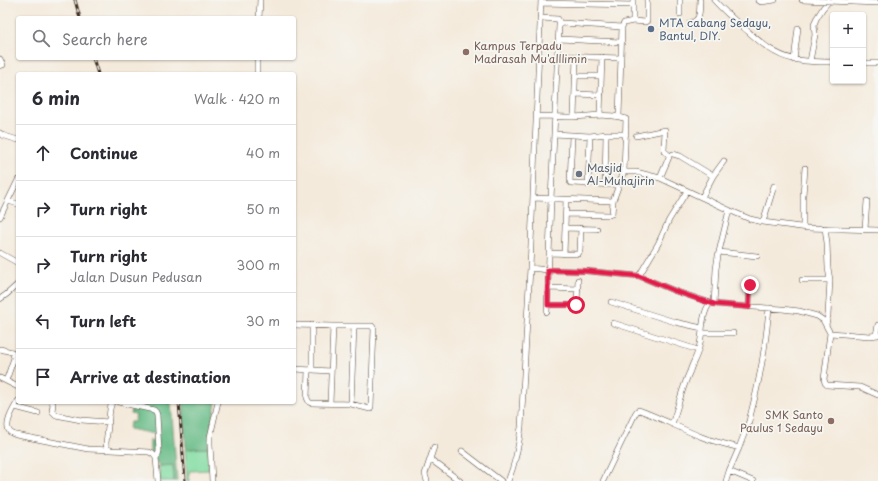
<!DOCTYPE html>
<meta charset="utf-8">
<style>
:root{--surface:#fff;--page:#f7f7f7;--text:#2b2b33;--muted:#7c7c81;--line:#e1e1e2}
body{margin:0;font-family:"Playpen Sans",sans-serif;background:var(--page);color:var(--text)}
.controls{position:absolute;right:12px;top:12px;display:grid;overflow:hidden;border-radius:4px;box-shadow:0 1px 3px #0004}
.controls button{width:36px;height:36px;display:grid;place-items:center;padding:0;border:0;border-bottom:1px solid var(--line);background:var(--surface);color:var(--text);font:20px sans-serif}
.stop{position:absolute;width:12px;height:12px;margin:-9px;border:3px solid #e11d48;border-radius:50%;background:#fff}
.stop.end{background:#e11d48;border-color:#fff;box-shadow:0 1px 4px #0008}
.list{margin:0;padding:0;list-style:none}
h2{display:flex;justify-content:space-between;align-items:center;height:52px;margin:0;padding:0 16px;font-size:17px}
h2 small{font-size:13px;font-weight:400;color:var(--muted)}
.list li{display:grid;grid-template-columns:26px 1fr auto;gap:12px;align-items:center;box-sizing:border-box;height:56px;padding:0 16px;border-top:1px solid var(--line)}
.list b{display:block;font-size:15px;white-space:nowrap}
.list p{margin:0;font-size:13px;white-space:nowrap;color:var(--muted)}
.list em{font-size:13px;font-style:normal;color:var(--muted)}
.icon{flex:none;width:22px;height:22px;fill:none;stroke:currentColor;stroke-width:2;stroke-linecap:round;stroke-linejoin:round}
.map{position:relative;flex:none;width:878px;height:481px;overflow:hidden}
.search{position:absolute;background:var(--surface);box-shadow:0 1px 3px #0004;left:16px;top:16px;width:280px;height:44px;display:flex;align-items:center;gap:10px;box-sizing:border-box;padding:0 14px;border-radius:4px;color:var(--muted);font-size:15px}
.panel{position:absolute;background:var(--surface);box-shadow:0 1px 3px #0004;left:16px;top:72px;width:280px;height:332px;border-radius:4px}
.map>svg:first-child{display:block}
.green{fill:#82dca2;stroke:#5e8360}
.forest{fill:#69bc88;stroke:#527353}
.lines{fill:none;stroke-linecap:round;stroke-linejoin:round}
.minor-casing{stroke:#57473a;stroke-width:6}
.minor{stroke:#fff;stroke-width:5}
.rail-casing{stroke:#3b2a1e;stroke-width:3}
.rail{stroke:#f6f6f2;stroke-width:1.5;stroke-dasharray:4.5;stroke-linecap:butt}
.route{stroke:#e11d48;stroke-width:5}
.service-dot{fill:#5c6f8a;stroke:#f6f6f2;stroke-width:1.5}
.education-dot{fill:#8d6e63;stroke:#f6f6f2;stroke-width:1.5}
.worship-dot{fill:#6b7280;stroke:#f6f6f2;stroke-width:1.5}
.labels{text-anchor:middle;stroke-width:3.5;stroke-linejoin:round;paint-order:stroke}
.service-label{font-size:11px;fill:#4e5e75;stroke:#f6f6f2;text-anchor:start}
.education-label{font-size:11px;fill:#785e54;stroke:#f6f6f2;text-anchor:start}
.worship-label{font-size:11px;fill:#5b616d;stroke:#f6f6f2;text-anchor:start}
</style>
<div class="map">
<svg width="878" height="481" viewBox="0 0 878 481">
<rect width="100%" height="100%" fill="#f6f6f2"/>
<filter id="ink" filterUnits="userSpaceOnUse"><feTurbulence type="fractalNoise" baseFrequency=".025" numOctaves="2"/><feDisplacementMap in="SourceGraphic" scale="8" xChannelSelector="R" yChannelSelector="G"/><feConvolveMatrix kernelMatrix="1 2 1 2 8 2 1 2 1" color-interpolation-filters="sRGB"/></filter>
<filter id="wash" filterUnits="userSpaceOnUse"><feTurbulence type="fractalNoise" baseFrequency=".012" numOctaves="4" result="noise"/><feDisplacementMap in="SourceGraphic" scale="16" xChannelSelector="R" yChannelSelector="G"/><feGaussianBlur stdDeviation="0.9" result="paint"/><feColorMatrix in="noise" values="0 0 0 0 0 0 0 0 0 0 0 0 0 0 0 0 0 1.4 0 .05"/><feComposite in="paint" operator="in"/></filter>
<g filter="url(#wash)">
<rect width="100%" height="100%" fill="#f4eadb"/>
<path class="green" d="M 208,448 L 209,470 L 189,471 L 189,481 L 187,481 L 185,449 Z
M 173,465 L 174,481 L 160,481 L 159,466 Z"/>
<path class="forest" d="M 143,402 L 171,402 L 177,481 L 174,481 L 173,465 L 159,466 L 150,451 L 150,440 L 154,441 L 155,434 L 129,429 L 130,422 L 134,422 L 136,415 L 131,414 L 133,406 L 141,408 Z
M 183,402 L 216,402 L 208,448 L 186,449 Z"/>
</g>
<g filter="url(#ink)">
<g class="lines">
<defs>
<path id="minor" d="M 714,0 C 723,10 733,19 743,27 C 758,40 773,55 793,59 C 805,62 820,62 833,62
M 758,0 L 761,2 L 775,0
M 802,0 L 878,3
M 541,3 L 633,5
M 680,14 L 680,0
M 259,18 L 260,0
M 540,18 L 558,19 L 560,24
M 633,21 L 645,22 L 647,21 L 647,0
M 690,23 C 702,20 699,10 700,0
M 559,39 L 621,42
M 557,56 L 621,58
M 0,59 L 3,65 L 0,66
M 794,60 L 798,28
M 810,61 L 815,35 L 814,25 L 816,19 L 823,8 L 829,1
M 863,63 L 878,63
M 257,74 L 257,58
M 575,76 L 601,76
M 575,94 L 601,95
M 600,115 L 602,57
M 536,116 C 549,116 561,117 574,117 C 589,116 613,113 626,119 L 624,171 L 613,201 L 612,214 L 609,215 L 566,214
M 619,116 L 622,27 L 624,23 L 633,21 L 633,0
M 574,117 L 576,57
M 0,133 L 2,135 L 18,140
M 554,134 L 590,136 L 606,134 L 626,134
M 572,136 L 570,182 L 571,183 L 618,185
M 636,136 L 665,130 L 664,151 L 669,155 L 669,157 L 660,178
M 673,154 L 680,156 L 713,176
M 624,172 L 636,172 L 660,178 L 731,211 L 750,219 L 763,222 L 808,228 L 878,230
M 588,185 L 590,136
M 605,185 L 606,134
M 702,197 L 713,176 L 724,161
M 533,198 L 613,201
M 8,201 L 18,204
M 0,217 L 18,180
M 763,222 L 774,186
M 803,227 L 803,195 L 805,168
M 565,228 L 597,229
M 825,228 L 827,243 L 828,268 L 830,280 L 828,315 L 826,325
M 865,229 L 867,201
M 719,252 L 757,256
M 0,253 L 18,263
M 549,253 L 578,254 L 580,251 L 581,228
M 564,254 L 566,200
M 530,268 L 548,270 L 586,271 L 639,276 L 675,291 L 714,304 L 738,306 L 782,309 L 799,311 L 817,316 L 823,320 L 830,333 L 824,379 L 825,383 L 827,385 L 860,387 L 878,395
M 639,276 L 658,244 L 669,220 L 687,191
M 802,280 L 830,280
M 548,288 L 578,289
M 0,299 L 7,294 L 18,284
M 611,302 L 675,322 L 702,328
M 714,304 L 716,269 L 718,256 L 729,210
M 548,305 L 577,305 L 578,280
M 749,307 L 750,285
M 547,312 L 551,199 L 559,25 L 562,23 L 622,27
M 613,323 L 698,350
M 294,325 L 333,326 L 372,326 L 374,329 L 371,407 L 370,409 L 351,404 L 311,403 L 309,402 L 307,398 L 308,370
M 702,333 L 733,333
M 830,333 L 870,336 L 878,335
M 876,335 L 878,325
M 0,349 L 12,352 L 13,354 L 14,358 L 6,381
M 294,369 L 331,371
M 312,370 L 312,325
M 0,378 L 18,387
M 18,401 C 14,408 3,425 10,432 C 11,433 15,435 16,435 L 88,449 L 111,450
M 52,402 L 53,404 L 52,411 L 56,415 L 81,420 L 109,422
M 112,402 L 110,409 L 106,443 C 106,447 107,449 111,450 L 149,452 L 153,454 L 156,458
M 118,402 L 154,410 L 156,412 L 157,415 L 159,451 L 158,455 L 156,458 L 158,481
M 330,403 L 333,326
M 351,404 L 354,326
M 15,407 L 38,413
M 672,424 C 678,407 682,388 690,371 C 692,364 696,358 698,351 C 704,335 700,316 710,303
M 739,448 C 742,439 746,430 749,421 C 759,384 766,346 769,308
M 462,451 L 501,481
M 430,459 L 460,481
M 212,481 L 210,445 L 210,437 L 218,402
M 427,481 L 425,474 L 434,447
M 508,481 C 515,464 519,445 521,427 L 530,268 L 541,0
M 603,481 L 635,414 L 637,411 L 639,410 C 661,418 681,429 702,437 C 714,442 727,444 739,448 L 729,471 L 753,481
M 726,481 L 729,471"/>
</defs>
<use href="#minor" class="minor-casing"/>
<use href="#minor" class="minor"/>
<defs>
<path id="rail" d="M 75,0 L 80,18
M 93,58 L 98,74
M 179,402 L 185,481"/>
</defs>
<use href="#rail" class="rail-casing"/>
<use href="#rail" class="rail"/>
</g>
</g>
<g class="lines" filter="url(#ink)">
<path class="route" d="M 576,305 L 548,305 L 548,270 L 586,271 L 639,276 L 675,291 L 701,300 L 714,304 L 749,307 L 750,285"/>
</g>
<circle class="service-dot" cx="651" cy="29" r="4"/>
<g class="education-dot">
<circle cx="466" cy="52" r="4"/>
<circle cx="831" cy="421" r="4"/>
</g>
<circle class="worship-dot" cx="579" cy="174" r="4"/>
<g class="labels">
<g class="service-label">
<text x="659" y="27">MTA cabang Sedayu,<tspan x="659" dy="13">Bantul, DIY.</tspan></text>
</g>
<g class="education-label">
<text x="474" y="50">Kampus Terpadu<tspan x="474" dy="13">Madrasah Mu'alllimin</tspan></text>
<text x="823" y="419" text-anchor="end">SMK Santo<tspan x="823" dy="13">Paulus 1 Sedayu</tspan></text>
</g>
<g class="worship-label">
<text x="587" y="172">Masjid<tspan x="587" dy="13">Al-Muhajirin</tspan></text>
</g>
</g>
</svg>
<div class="controls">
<button>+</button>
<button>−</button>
</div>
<div class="stop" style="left:576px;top:305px"></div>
<div class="stop end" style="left:750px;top:285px"></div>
<div class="search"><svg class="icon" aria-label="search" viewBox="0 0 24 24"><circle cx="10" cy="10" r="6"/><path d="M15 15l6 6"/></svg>Search here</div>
<section class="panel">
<h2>6 min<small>Walk · 420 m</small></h2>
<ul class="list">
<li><svg class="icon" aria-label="ahead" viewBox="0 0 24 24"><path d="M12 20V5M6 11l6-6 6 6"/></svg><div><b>Continue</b></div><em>40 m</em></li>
<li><svg class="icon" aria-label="right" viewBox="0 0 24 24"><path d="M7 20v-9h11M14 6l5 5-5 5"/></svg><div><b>Turn right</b></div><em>50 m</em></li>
<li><svg class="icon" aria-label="right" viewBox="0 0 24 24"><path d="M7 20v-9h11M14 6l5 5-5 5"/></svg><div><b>Turn right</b><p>Jalan Dusun Pedusan</p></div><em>300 m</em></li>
<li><svg class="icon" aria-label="left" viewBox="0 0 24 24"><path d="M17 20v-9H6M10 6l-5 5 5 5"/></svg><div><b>Turn left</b></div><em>30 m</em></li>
<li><svg class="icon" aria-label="arrive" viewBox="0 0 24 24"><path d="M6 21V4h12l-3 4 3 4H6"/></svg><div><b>Arrive at destination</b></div></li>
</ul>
</section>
</div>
